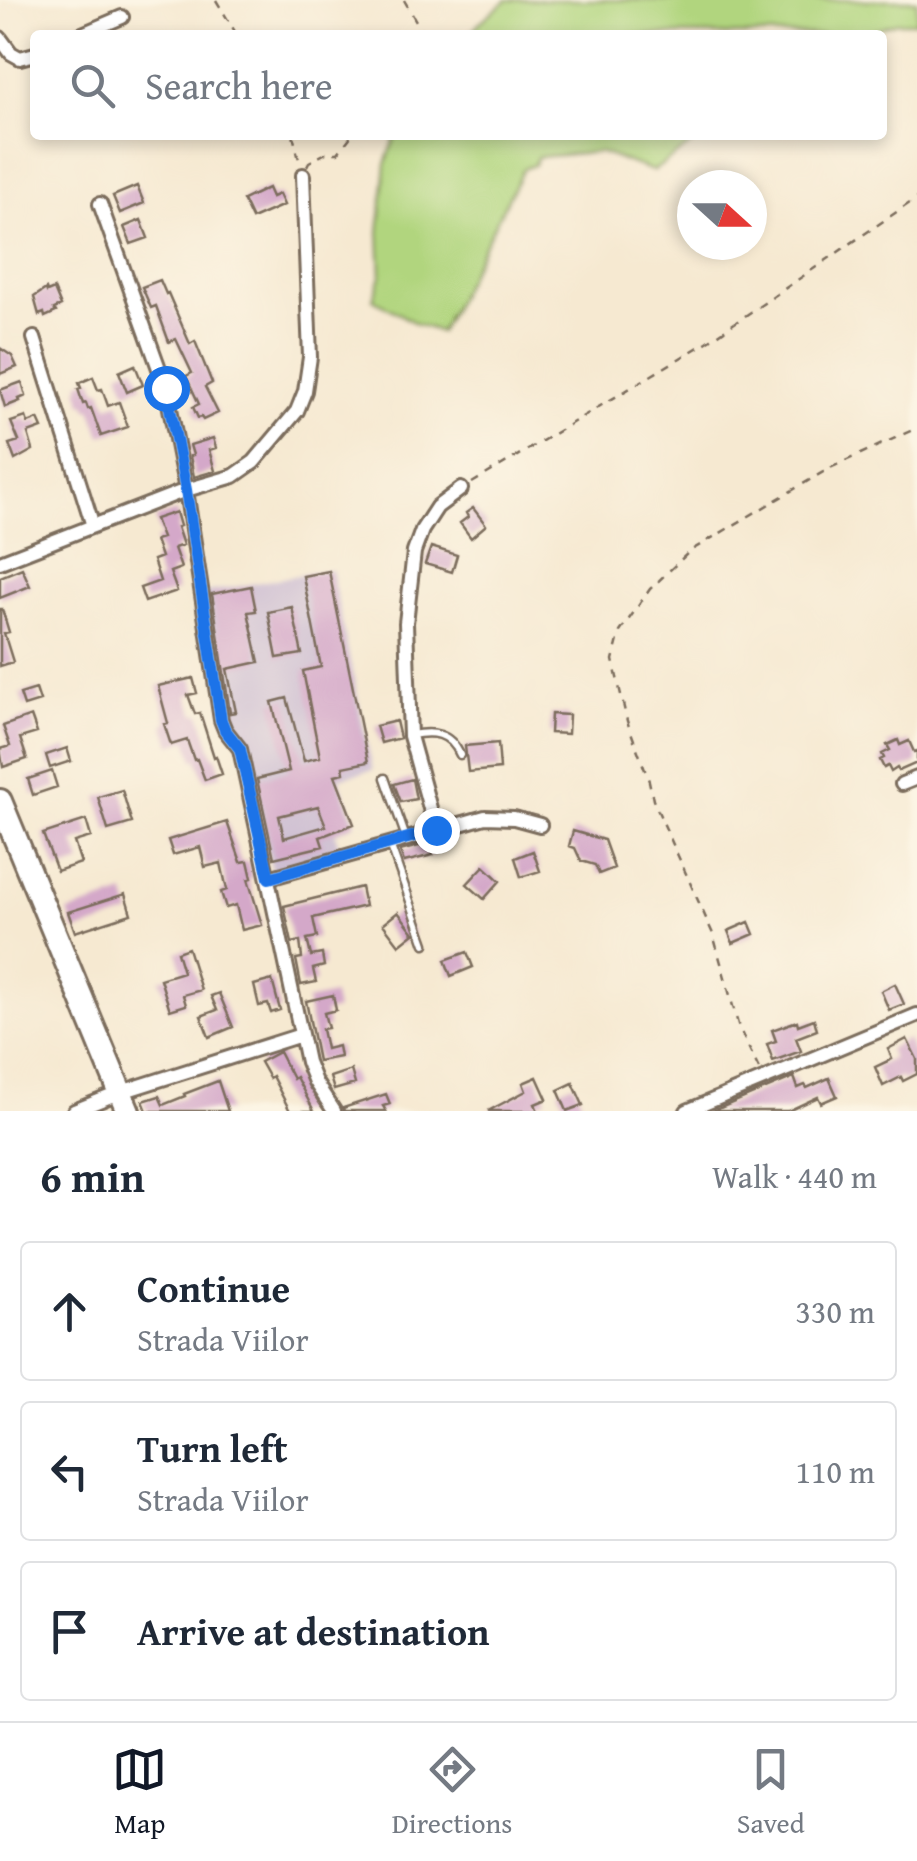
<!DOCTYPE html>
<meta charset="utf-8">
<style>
:root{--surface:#fff;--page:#f2f2f3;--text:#1f2937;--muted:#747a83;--line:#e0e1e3;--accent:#111827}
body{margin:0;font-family:"Gentium Book Plus",serif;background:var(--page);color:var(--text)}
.compass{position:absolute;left:677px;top:170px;width:90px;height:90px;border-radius:50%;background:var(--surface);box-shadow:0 5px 15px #0003;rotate:111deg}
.stop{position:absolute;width:30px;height:30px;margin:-22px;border:8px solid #1a73e8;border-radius:50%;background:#fff}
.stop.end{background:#1a73e8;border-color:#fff;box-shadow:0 2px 10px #0008}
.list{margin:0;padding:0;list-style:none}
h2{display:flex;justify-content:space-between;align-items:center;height:130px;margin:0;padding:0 40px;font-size:42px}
h2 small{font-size:32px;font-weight:400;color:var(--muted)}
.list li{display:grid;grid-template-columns:65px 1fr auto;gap:30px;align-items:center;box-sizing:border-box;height:140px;margin:0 20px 20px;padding:0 20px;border:2px solid var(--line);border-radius:10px}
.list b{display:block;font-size:38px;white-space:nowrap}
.list p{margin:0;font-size:32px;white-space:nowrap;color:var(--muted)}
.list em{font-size:32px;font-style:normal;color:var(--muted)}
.icon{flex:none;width:55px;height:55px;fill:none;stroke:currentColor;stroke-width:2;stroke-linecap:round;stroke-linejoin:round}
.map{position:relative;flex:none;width:917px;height:1111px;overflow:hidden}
.search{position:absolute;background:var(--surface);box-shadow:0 5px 15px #0003;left:30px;right:30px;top:30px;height:110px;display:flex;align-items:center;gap:25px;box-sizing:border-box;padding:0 35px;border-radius:10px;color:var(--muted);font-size:38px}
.sheet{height:610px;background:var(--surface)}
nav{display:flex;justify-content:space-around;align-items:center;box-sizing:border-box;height:140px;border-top:2px solid var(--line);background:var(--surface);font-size:28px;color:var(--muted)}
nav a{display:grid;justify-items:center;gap:5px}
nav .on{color:var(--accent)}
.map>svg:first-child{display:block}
.industrial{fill:#cdbed2}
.green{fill:#b1d57e;stroke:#76804e;stroke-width:2.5}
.building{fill:#d4a8c9;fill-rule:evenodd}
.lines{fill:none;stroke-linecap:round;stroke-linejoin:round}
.lane-casing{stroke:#7c6d5d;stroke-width:11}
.street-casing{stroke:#7c6d5d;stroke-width:18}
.highway-casing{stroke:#7c6d5d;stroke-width:28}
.path{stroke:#7c6d5d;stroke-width:2.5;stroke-dasharray:8 8;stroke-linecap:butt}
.lane{stroke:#fff;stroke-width:6}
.street{stroke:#fff;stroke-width:12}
.highway{stroke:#fff;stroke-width:22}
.route{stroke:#1a73e8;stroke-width:12}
</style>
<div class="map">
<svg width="917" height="1111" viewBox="0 0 917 1111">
<rect width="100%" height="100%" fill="#fcf5e5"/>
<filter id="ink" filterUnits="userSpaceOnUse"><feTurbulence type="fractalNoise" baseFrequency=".01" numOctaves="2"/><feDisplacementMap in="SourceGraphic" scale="20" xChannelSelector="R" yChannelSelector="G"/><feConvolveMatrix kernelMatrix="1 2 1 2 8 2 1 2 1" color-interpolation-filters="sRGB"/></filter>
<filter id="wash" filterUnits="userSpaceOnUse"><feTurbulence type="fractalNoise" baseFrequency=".0048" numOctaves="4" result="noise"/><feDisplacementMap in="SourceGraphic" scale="40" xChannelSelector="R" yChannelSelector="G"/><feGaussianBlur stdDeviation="2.25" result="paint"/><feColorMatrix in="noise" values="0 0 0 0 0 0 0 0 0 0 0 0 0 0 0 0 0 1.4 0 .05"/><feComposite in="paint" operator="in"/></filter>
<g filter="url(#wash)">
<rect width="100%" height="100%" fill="#f6e9d1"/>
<path class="industrial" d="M 331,569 L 373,770 L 339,778 L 356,824 L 335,833 L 341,854 L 272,872 L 242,741 L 225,720 L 202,593 Z"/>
<path class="green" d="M 507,0 L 917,0 L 917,22 L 897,22 L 859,35 L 469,35 L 479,23 Z
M 396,135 L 705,135 L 653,171 L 599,152 L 537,157 L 534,165 L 523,169 L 440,332 L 417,324 L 373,299 L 381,276 L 379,232 L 386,164 Z"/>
<g id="blocks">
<path class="building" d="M 137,186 L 144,203 L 120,213 L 113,196 Z
M 268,188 L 272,197 L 279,194 L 284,205 L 252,219 L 243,200 Z
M 141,220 L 148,238 L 131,244 L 124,227 Z
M 160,280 L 166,294 L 168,293 L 190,344 L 195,341 L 212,383 L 205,387 L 218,413 L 203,420 L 201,417 L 198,418 L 193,407 L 199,404 L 186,376 L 192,373 L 176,339 L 169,342 L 156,306 L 151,308 L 142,287 Z
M 46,289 L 47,292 L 54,289 L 61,306 L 54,309 L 56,312 L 45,317 L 44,313 L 39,315 L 34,297 Z
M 0,348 L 12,356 L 17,367 L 0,374 Z
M 135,365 L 143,385 L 127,392 L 119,372 Z
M 93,377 L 98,390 L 102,389 L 108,406 L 119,402 L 128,427 L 101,436 L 91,408 L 88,409 L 86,403 L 83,404 L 78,389 L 81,388 L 79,383 Z
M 22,382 L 26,396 L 19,399 L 20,401 L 5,407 L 0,390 Z
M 26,417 L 28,423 L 38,419 L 42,428 L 28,433 L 33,450 L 15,460 L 9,444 L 19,441 L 11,422 Z
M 213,438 L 216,448 L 209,450 L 215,471 L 194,477 L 190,456 L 193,455 L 190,445 Z
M 473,508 L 486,525 L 471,538 L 460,523 L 468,517 L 466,513 Z
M 176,512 L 180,526 L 177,527 L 183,545 L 174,548 L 181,568 L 170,572 L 177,591 L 145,602 L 140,588 L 160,581 L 153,560 L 161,557 L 155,540 L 162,538 L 155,519 Z
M 431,547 L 457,555 L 452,572 L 425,564 Z
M 22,568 L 30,586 L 0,598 L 0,577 Z
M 329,571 L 368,762 L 343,767 L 344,773 L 335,775 L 354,824 L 320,837 L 323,846 L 274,858 L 257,779 L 289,771 L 272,702 L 287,698 L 304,761 L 320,757 L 303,671 L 321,667 L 303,576 ZM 318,806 L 326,826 L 284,838 L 279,816 Z
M 251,586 L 256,611 L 248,612 L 259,662 L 227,669 L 236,712 L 230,713 L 212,594 Z
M 292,607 L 302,654 L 277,658 L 268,612 Z
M 0,609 L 2,609 L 9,632 L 4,633 L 13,662 L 0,666 Z
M 193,678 L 197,693 L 188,695 L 195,714 L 200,713 L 214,757 L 216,756 L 222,774 L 205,780 L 197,759 L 194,760 L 187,740 L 171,745 L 164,724 L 168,723 L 158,686 Z
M 36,689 L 40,701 L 24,706 L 20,694 Z
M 551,714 L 569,715 L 568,734 L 550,733 Z
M 31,716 L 37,733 L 20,738 L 27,759 L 3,767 L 0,749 L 10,746 L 3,726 Z
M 396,721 L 400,738 L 381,743 L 376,726 Z
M 898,740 L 900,745 L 909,741 L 914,752 L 917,751 L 917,763 L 899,771 L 897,768 L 891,772 L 888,766 L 884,768 L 880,760 L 884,758 L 882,754 L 890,750 L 887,745 Z
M 498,743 L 500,769 L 468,772 L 465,746 Z
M 67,748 L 71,761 L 50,768 L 46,755 Z
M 52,771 L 57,787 L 33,795 L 28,779 Z
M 412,779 L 416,799 L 401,802 L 394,784 Z
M 122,790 L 132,823 L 108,830 L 98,797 Z
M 86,820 L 91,837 L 74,842 L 81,863 L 57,871 L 43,834 Z
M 227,822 L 241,862 L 248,861 L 252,878 L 248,879 L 262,925 L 242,930 L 236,905 L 226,908 L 221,892 L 227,890 L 221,863 L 205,867 L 200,847 L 173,855 L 168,840 Z
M 573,831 L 604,840 L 614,868 L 599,874 L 595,865 L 581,861 L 575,848 L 569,846 Z
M 430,843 L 433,855 L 404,862 L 400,851 Z
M 533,851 L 540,871 L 521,877 L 515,858 Z
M 484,866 L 500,881 L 484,899 L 467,884 Z
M 361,887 L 365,906 L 313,918 L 317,937 L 307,939 L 311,956 L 322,954 L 324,966 L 313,969 L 316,982 L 301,985 L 296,959 L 302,958 L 300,941 L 292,943 L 284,906 Z
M 125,894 L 131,914 L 75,932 L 68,912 Z
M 398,912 L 414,933 L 399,945 L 383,924 Z
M 749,922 L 754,934 L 733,943 L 728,931 Z
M 188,948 L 201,990 L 183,995 L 186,1005 L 170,1010 L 160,979 L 183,972 L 177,952 Z
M 467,952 L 473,967 L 451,976 L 445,960 Z
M 272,980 L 280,1010 L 271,1013 L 268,1004 L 259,1006 L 254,985 Z
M 895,984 L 904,1004 L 889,1010 L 881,991 Z
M 219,993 L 233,1027 L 209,1037 L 201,1016 L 217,1010 L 211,996 Z
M 333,995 L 336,1010 L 324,1013 L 328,1028 L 322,1029 L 326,1049 L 338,1046 L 340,1057 L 318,1061 L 306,1001 Z
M 814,1019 L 817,1030 L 796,1038 L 801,1051 L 773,1061 L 767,1044 L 776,1041 L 772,1030 L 797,1021 L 798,1025 Z
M 907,1039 L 917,1059 L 917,1074 L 903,1081 L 901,1077 L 883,1086 L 875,1067 L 892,1059 L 888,1049 Z
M 279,1052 L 293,1079 L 296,1077 L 314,1111 L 290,1111 L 272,1076 L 269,1078 L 260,1062 Z
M 351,1070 L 355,1084 L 334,1090 L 330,1077 Z
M 537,1077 L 547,1099 L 535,1104 L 538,1111 L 488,1111 L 526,1091 L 523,1083 Z
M 794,1077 L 798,1088 L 805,1085 L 807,1088 L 829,1078 L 837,1096 L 821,1103 L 818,1097 L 788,1111 L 713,1111 Z
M 218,1081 L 228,1111 L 147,1111 L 143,1101 L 159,1096 L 163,1105 L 185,1096 L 184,1094 Z
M 573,1083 L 583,1105 L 567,1111 L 558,1090 Z
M 386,1094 L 390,1104 L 383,1106 L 386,1111 L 344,1111 L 343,1108 Z"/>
</g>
</g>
<g filter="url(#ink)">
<use href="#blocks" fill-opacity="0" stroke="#7c6d5d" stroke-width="2.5"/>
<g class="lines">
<defs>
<path id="lane" d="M 411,735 C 433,731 450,732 460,755
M 385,778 L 406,838
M 390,844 L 425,944"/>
<path id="street" d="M 80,35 L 122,17
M 0,38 L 11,53 L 20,58 L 35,54
M 100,204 L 166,388 L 186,490 L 221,720 L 225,730 L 240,749 L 307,1062 L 315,1082 L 334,1111
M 34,338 L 93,526
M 0,562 L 186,490 L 234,476 L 254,462 L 297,411 L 305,391 L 310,357 L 303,175
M 902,784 L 917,778
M 436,830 L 410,736 L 406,623 L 414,552 L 422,530 L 437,507 L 461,489
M 269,878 L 485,817 L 514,818 L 540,825
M 74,1111 L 121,1092 L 301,1035
M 687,1111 L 917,1015"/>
<path id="highway" d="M 0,801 L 128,1111"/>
</defs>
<use href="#lane" class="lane-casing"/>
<use href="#street" class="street-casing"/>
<use href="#highway" class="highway-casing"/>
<path class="path" d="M 216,0 L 237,35
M 404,0 L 424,35
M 293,135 L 300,164
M 307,166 L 309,162 L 326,153 L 338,153 L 352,135
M 472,483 L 707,342 L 917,198
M 759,1069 L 739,1028 L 713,934 L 653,800 L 649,781 L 627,721 L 613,660 L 620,632 L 650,589 L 690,551 L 830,468 L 917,428"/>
<use href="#lane" class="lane"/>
<use href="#street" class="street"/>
<use href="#highway" class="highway"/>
</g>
</g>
<g class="lines" filter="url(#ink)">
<path class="route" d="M 166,388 L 186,490 L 221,720 L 225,730 L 240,749 L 269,878 L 436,830"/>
</g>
</svg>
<svg class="compass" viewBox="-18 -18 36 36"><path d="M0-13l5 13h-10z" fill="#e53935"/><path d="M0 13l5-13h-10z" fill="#747a83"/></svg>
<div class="stop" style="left:166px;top:388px"></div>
<div class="stop end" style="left:436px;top:830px"></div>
<div class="search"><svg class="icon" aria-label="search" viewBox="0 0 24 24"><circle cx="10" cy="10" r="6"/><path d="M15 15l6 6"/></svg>Search here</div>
</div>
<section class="sheet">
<h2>6 min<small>Walk · 440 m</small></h2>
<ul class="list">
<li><svg class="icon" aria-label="ahead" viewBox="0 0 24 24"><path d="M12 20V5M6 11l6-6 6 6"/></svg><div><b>Continue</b><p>Strada Viilor</p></div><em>330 m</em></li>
<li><svg class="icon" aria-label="left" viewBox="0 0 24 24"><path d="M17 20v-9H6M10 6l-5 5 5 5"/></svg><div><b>Turn left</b><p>Strada Viilor</p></div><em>110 m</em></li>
<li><svg class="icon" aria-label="arrive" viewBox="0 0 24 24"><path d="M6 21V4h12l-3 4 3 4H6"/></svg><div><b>Arrive at destination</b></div></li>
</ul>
</section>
<nav>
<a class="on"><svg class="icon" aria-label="map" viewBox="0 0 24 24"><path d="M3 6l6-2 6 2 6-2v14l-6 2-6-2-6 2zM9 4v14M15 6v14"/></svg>Map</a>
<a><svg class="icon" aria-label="directions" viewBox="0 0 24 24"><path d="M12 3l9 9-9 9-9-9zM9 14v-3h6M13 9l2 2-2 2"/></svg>Directions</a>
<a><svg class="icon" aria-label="saved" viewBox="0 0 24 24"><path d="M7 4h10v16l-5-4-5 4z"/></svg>Saved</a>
</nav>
